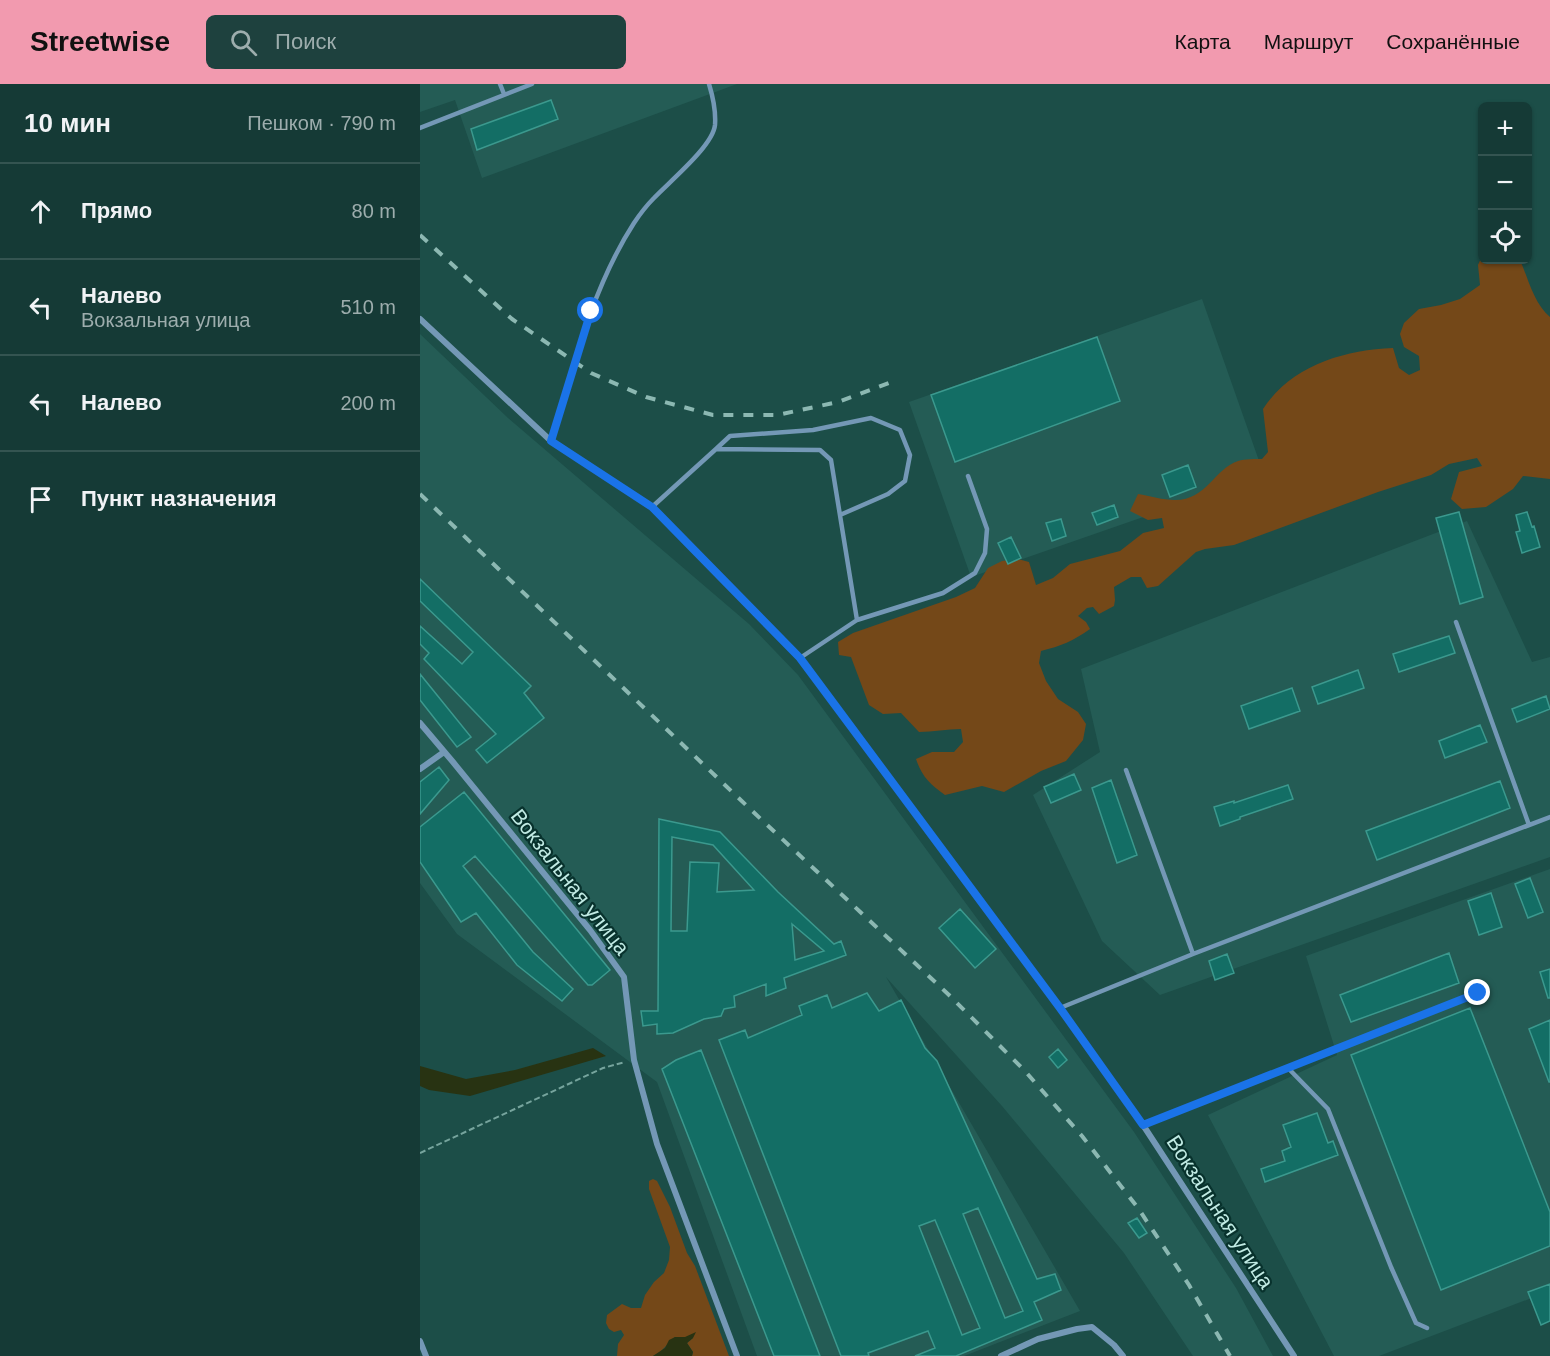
<!DOCTYPE html>
<html lang="ru">
<meta charset="utf-8">
<style>
:root{--surface:#153a36;--page:#1e413e;--text:#f1f3f6;--muted:#9dadad;--line:#345451;--accent:#f29aaf}
body{margin:0;font-family:Arial,sans-serif;background:var(--page);color:var(--text)}
.controls{position:absolute;right:18px;top:18px;display:grid;overflow:hidden;border-radius:9px;box-shadow:0 2px 4px #0004}
.controls button{width:54px;height:54px;display:grid;place-items:center;padding:0;border:0;border-bottom:2px solid var(--line);background:var(--surface);color:var(--text);font:30px sans-serif}
.stop{position:absolute;width:18px;height:18px;margin:-14px;border:4px solid #1a73e8;border-radius:50%;background:#fff}
.stop.end{background:#1a73e8;border-color:#fff;box-shadow:0 2px 6px #0008}
.list{margin:0;padding:0;list-style:none}
h2{display:flex;justify-content:space-between;align-items:center;height:78px;margin:0;padding:0 24px;font-size:26px}
h2 small{font-size:20px;font-weight:400;color:var(--muted)}
.list li{display:grid;grid-template-columns:39px 1fr auto;gap:18px;align-items:center;box-sizing:border-box;height:96px;padding:0 24px;border-top:2px solid var(--line)}
.list b{display:block;font-size:22px;white-space:nowrap}
.list p{margin:0;font-size:20px;white-space:nowrap;color:var(--muted)}
.list em{font-size:20px;font-style:normal;color:var(--muted)}
.icon{flex:none;width:33px;height:33px;fill:none;stroke:currentColor;stroke-width:2;stroke-linecap:round;stroke-linejoin:round}
.map{position:relative;flex:none;width:1130px;height:1272px;overflow:hidden}
header{display:flex;align-items:center;gap:36px;box-sizing:border-box;height:84px;padding:0 30px;background:var(--accent);color:#111}
header strong{font-size:28px}
nav{display:flex;gap:33px;margin-inline-start:auto;font-size:21px}
.search{width:420px;height:54px;background:var(--page);display:flex;align-items:center;gap:15px;box-sizing:border-box;padding:0 21px;border-radius:9px;color:var(--muted);font-size:22px}
main{display:flex}
aside{flex:1;background:var(--surface)}
.map>svg:first-child{display:block}
.built{fill:#245c55}
.green{fill:#744818}
.water{fill:#283312}
.building{fill:#136e65;stroke:#3b998e;stroke-width:1.5;fill-rule:evenodd}
.lines{fill:none;stroke-linecap:round;stroke-linejoin:round}
.path{stroke:#76a49d;stroke-width:2;stroke-dasharray:6 3;stroke-linecap:butt}
.lane{stroke:#7498b6;stroke-width:4.5}
.street{stroke:#7498b6;stroke-width:6}
.rail{stroke:#8cb8b2;stroke-width:4;stroke-dasharray:10 10;stroke-linecap:butt}
.route{stroke:#1a73e8;stroke-width:8}
.labels{text-anchor:middle;stroke-width:4.5;stroke-linejoin:round;paint-order:stroke}
.street-label{font-size:21px;fill:#c1ebe4;stroke:#08322d}
</style>
<header>
<strong>Streetwise</strong>
<div class="search"><svg class="icon" aria-label="search" viewBox="0 0 24 24"><circle cx="10" cy="10" r="6"/><path d="M15 15l6 6"/></svg>Поиск</div>
<nav><a>Карта</a><a>Маршрут</a><a>Сохранённые</a></nav>
</header>
<main>
<aside>
<h2>10 мин<small>Пешком · 790 m</small></h2>
<ul class="list">
<li><svg class="icon" aria-label="ahead" viewBox="0 0 24 24"><path d="M12 20V5M6 11l6-6 6 6"/></svg><div><b>Прямо</b></div><em>80 m</em></li>
<li><svg class="icon" aria-label="left" viewBox="0 0 24 24"><path d="M17 20v-9H6M10 6l-5 5 5 5"/></svg><div><b>Налево</b><p>Вокзальная улица</p></div><em>510 m</em></li>
<li><svg class="icon" aria-label="left" viewBox="0 0 24 24"><path d="M17 20v-9H6M10 6l-5 5 5 5"/></svg><div><b>Налево</b></div><em>200 m</em></li>
<li><svg class="icon" aria-label="arrive" viewBox="0 0 24 24"><path d="M6 21V4h12l-3 4 3 4H6"/></svg><div><b>Пункт назначения</b></div></li>
</ul>
</aside>
<div class="map">
<svg width="1130" height="1272" viewBox="0 0 1130 1272">
<rect width="100%" height="100%" fill="#1c4e48"/>
<path class="built" d="M 0,0 L 317,0 L 62,94 L 35,16 L 0,28 Z
M 782,215 L 844,391 L 551,493 L 489,318 Z
M 0,250 L 88,334 L 329,540 L 378,591 L 714,1048 L 816,1204 L 853,1272 L 773,1272 L 704,1169 L 582,1022 L 466,893 L 660,1227 L 544,1272 L 337,1272 L 237,998 L 37,850 L 0,799 Z
M 1047,437 L 1112,578 L 1130,573 L 1130,773 L 740,911 L 682,857 L 613,711 L 680,668 L 661,585 Z
M 1130,785 L 1130,1207 L 959,1272 L 914,1272 L 788,1031 L 917,971 L 886,872 Z"/>
<path class="green" d="M 1062,172 L 1062,176 L 1100,176 C 1108,194 1114,220 1130,233 L 1130,395 L 1103,392 L 1093,405 L 1066,423 L 1042,425 L 1031,415 L 1039,388 L 1062,382 L 1057,374 L 1029,380 L 1011,391 L 958,408 L 814,461 L 785,465 L 776,468 L 738,502 L 727,504 L 721,493 L 711,493 L 694,503 L 695,516 L 694,522 L 679,530 L 673,523 L 667,524 L 658,532 L 666,538 L 670,545 C 653,557 641,562 621,567 L 619,579 L 626,597 L 638,615 L 658,628 L 666,640 L 663,656 L 646,677 L 621,687 L 584,708 L 562,702 L 525,711 C 510,700 502,693 496,675 L 512,668 L 534,668 L 543,658 L 541,645 C 527,645 513,648 499,648 L 481,629 L 463,630 L 449,621 L 431,573 L 419,571 L 418,558 L 433,549 L 536,513 L 555,504 L 568,484 L 582,477 L 598,475 L 609,478 L 616,501 L 633,494 L 650,480 L 700,467 L 723,449 L 744,444 L 742,434 L 728,436 L 710,427 L 718,410 C 730,412 743,416 755,416 C 787,416 794,385 818,377 C 825,375 835,375 842,375 L 848,368 L 843,325 C 871,282 923,266 973,264 L 979,284 L 989,291 L 1000,286 L 999,272 L 984,263 L 980,250 L 984,239 L 999,225 L 1021,221 L 1040,215 L 1060,201 L 1058,181 Z
M 233,1095 L 237,1097 L 250,1123 L 267,1169 L 275,1182 L 309,1272 L 272,1272 L 273,1268 L 267,1259 L 273,1254 L 255,1253 L 240,1268 L 233,1272 L 197,1272 L 198,1260 L 204,1251 L 201,1246 L 194,1248 L 189,1245 L 186,1239 L 187,1231 L 202,1220 L 211,1224 L 221,1224 L 225,1211 L 234,1198 L 244,1189 L 249,1176 L 250,1163 L 229,1105 L 229,1097 Z"/>
<path class="water" d="M 173,964 L 186,972 L 50,1012 L 9,1006 L 0,1002 L 0,982 L 46,995 L 95,986 Z
M 276,1248 L 273,1254 L 267,1259 L 273,1268 L 272,1272 L 233,1272 L 245,1264 L 249,1256 L 255,1253 L 265,1253 Z"/>
<path class="building" d="M 131,16 L 138,35 L 57,66 L 51,45 Z
M 677,253 L 700,317 L 535,378 L 511,311 Z
M 768,381 L 776,403 L 750,413 L 742,391 Z
M 694,421 L 698,433 L 677,441 L 672,429 Z
M 1039,428 L 1063,513 L 1040,520 L 1016,434 Z
M 1107,428 L 1112,443 L 1114,442 L 1120,463 L 1102,469 L 1096,448 L 1100,447 L 1096,431 Z
M 641,435 L 646,452 L 632,457 L 626,439 Z
M 591,453 L 601,474 L 588,480 L 578,459 Z
M 0,495 L 111,602 L 104,609 L 124,634 L 67,679 L 56,666 L 76,650 L 4,575 L 9,569 L 0,560 L 0,542 L 42,580 L 53,568 L 0,517 Z
M 1029,552 L 1035,569 L 979,588 L 973,570 Z
M 938,586 L 944,604 L 898,620 L 892,603 Z
M 0,590 L 51,653 L 37,663 L 0,616 Z
M 872,604 L 880,627 L 829,645 L 821,622 Z
M 1126,612 L 1130,625 L 1097,638 L 1092,625 Z
M 1060,641 L 1067,658 L 1025,674 L 1019,657 Z
M 19,683 L 29,696 L 0,730 L 0,698 Z
M 654,690 L 661,706 L 631,719 L 624,703 Z
M 691,696 L 717,771 L 697,779 L 672,704 Z
M 1080,697 L 1090,724 L 957,776 L 946,747 Z
M 868,701 L 873,715 L 820,733 L 820,735 L 800,742 L 794,723 L 814,717 L 814,719 Z
M 44,708 L 190,886 L 172,901 L 168,901 L 55,772 L 43,782 L 113,868 L 153,905 L 142,917 L 97,881 L 56,829 L 41,838 L 0,778 L 0,743 Z
M 239,735 L 300,748 L 358,808 L 414,860 L 421,857 L 426,871 L 364,894 L 366,904 L 346,912 L 346,900 L 314,912 L 315,923 L 304,925 L 301,932 L 284,935 L 253,949 L 237,950 L 237,940 L 223,942 L 221,927 L 238,927 ZM 252,753 L 293,761 L 334,806 L 297,808 L 299,779 L 270,778 L 267,847 L 251,847 ZM 372,840 L 404,867 L 375,876 Z
M 1110,794 L 1123,828 L 1108,834 L 1095,800 Z
M 1071,809 L 1082,843 L 1059,851 L 1048,817 Z
M 540,825 L 576,865 L 555,884 L 519,844 Z
M 1029,869 L 1039,899 L 931,938 L 920,911 Z
M 807,870 L 814,889 L 795,896 L 789,877 Z
M 1130,885 L 1130,914 L 1128,914 L 1120,888 Z
M 447,909 L 459,927 L 481,916 L 505,964 L 517,977 L 617,1195 L 635,1190 L 641,1206 L 614,1218 L 622,1236 L 536,1272 L 495,1272 L 515,1264 L 508,1247 L 448,1269 L 449,1272 L 421,1272 L 299,956 L 325,946 L 328,954 L 382,931 L 379,922 L 407,911 L 412,924 ZM 558,1124 L 603,1227 L 585,1234 L 543,1130 ZM 515,1136 L 560,1244 L 542,1251 L 499,1142 Z
M 1050,924 L 1130,1128 L 1130,1162 L 1021,1206 L 931,971 Z
M 1130,936 L 1130,998 L 1129,998 L 1109,945 Z
M 638,965 L 647,976 L 638,984 L 629,973 Z
M 281,966 L 400,1272 L 354,1272 L 242,985 L 256,976 Z
M 897,1029 L 908,1059 L 913,1057 L 918,1071 L 845,1098 L 841,1085 L 865,1077 L 862,1067 L 871,1063 L 863,1041 Z
M 717,1134 L 727,1149 L 719,1154 L 708,1139 Z
M 1130,1200 L 1130,1237 L 1121,1241 L 1108,1208 Z"/>
<g class="lines">
<path class="path" d="M 0,1069 L 183,984 L 205,978"/>
<path class="lane" d="M 80,0 L 84,10
M 0,44 L 112,0
M 131,357 C 153,283 172,204 214,139 C 220,130 227,121 234,114 C 249,98 293,62 295,41 C 296,27 293,13 289,0
M 296,365 L 310,352 L 393,346 L 451,334 L 480,346 L 490,371 L 485,397 L 468,410 L 420,431
M 232,423 L 296,365 L 400,366 L 411,376 L 437,536
M 1036,538 L 1109,741
M 380,574 L 437,536 L 523,509 L 555,489 L 565,469 L 567,445 L 548,392
M 706,686 L 773,870
M 640,924 L 773,870 L 1130,733
M 868,984 L 908,1025 L 971,1183 L 996,1239 L 1007,1244
M 723,1041 L 1058,909"/>
<path class="street" d="M 0,235 L 131,357 L 232,423 L 380,574 L 640,924 L 723,1041 L 874,1272
M 0,639 L 33,678 L 170,846 L 204,893 L 214,976 L 237,1060 L 317,1272
M 0,685 L 24,668
M 0,1257 L 6,1272
M 581,1272 L 618,1255 L 657,1245 L 672,1243 L 694,1261 L 703,1272"/>
<path class="rail" d="M 0,151 L 92,235 L 171,289 L 226,313 L 293,331 L 357,331 L 418,318 L 474,297
M 0,410 L 328,723 L 529,911 L 605,987 L 662,1052 L 718,1124 L 769,1201 L 810,1272"/>
</g>
<g class="lines">
<path class="route" d="M 171,227 L 131,357 L 232,423 L 380,574 L 640,924 L 723,1041 L 1058,909"/>
</g>
<g class="labels">
<g class="street-label">
<text transform="translate(150 798) rotate(52)" y="7">Вокзальная улица</text>
<text transform="translate(800 1128) rotate(57)" y="7">Вокзальная улица</text>
</g>
</g>
</svg>
<div class="controls">
<button>+</button>
<button>−</button>
<button><svg class="icon" aria-label="locate" viewBox="0 0 24 24"><circle cx="12" cy="12" r="6"/><path d="M12 2v4M12 18v4M2 12h4M18 12h4"/></svg></button>
</div>
<div class="stop" style="left:171px;top:227px"></div>
<div class="stop end" style="left:1058px;top:909px"></div>
</div>
</main>
